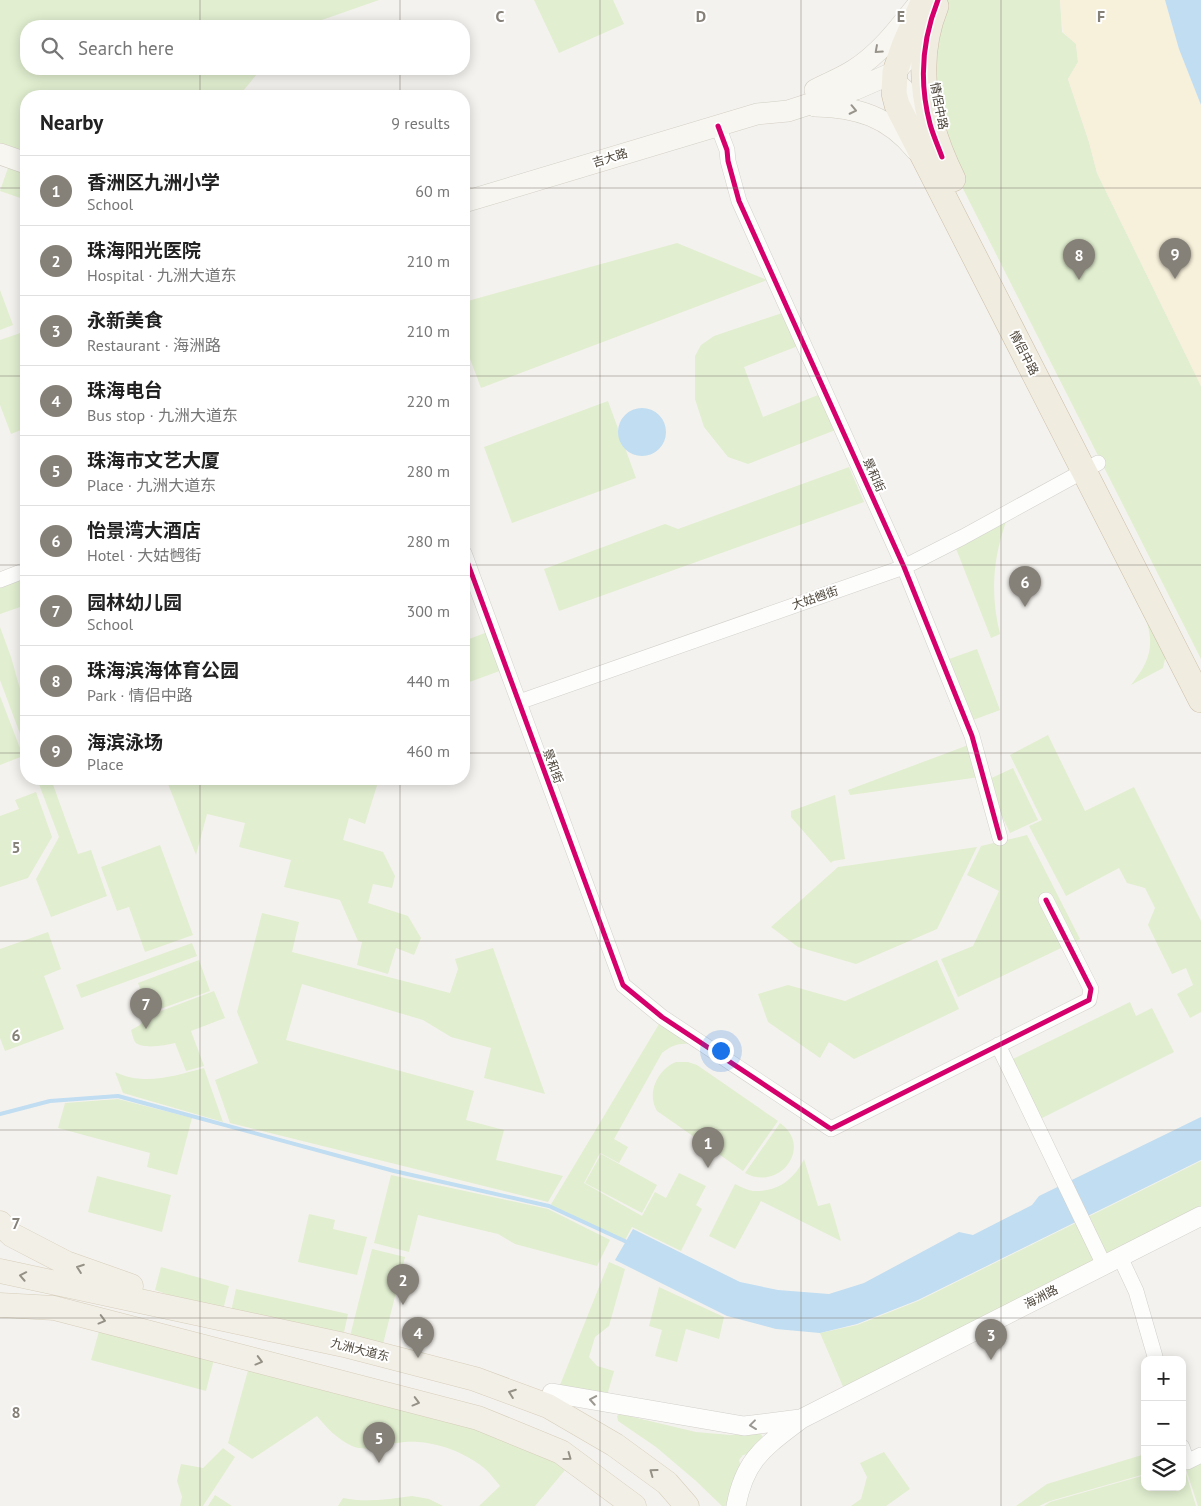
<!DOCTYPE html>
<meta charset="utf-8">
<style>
:root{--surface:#fff;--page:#f6f6f6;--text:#222;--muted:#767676;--line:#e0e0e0;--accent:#868178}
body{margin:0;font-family:"PT Sans","Noto Sans SC",sans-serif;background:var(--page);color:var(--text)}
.controls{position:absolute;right:15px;bottom:15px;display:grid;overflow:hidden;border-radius:10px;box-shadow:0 2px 12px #0003}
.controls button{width:45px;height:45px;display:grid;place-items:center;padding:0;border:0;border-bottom:1px solid var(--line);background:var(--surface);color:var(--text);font:25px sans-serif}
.you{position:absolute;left:720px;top:1050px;width:18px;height:18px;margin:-12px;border:4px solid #fff;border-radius:50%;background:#1a73e8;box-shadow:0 0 0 8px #1a73e833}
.badge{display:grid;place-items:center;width:32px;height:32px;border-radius:50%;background:var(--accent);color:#fff;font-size:16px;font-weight:700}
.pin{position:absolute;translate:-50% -41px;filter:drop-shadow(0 1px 2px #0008)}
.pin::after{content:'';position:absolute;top:26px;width:18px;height:15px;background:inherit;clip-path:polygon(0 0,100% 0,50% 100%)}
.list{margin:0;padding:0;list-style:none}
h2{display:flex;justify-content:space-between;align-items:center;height:65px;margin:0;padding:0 20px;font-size:21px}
h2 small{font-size:16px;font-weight:400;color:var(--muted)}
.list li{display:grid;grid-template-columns:32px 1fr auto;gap:15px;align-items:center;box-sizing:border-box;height:70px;padding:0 20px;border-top:1px solid var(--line)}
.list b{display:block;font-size:19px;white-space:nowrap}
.list p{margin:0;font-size:16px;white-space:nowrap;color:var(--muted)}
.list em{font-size:16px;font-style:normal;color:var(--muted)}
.icon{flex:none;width:28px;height:28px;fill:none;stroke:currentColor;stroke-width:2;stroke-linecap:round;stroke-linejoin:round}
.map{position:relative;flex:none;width:1201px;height:1506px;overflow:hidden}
.search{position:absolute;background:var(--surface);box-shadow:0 2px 12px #0003;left:20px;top:20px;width:450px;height:55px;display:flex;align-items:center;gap:12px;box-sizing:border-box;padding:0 18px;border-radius:20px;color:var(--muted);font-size:19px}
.panel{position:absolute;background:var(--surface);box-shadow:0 2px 12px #0003;left:20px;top:90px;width:450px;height:695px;border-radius:20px}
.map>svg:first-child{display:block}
.green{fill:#e1eecf}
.sand{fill:#f7f0da}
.water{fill:#c0ddf1}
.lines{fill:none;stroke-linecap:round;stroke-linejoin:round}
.stream{stroke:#c0ddf1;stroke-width:4}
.minor-casing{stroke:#d2d0cb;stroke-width:16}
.tertiary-casing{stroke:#d2d0cb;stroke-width:20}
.secondary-casing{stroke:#d3cfc5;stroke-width:22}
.primary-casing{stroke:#d6cebb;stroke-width:25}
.trunk-casing{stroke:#ccbfa9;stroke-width:26}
.minor{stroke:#fdfdfc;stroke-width:15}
.tertiary{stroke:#fdfdfc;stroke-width:19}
.secondary{stroke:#f7f6f1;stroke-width:21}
.primary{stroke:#f2efe6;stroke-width:24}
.trunk{stroke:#f0ece0;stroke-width:25}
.cycleway-casing{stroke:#fff;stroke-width:8}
.cycleway{stroke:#d6006c;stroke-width:5}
.oneway{stroke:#98948c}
.oneway2{stroke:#969187}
.oneway3{stroke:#9b9791}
.grid{fill:none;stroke:#868178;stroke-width:1;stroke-opacity:0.55}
.labels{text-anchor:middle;stroke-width:4;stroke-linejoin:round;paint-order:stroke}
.street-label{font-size:12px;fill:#4b4439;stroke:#fff}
.grid-label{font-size:16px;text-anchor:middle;font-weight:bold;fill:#868178;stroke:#fff;stroke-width:4;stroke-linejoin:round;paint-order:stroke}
</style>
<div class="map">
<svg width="1201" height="1506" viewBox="0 0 1201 1506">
<rect width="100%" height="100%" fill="#f4f2ee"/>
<path class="green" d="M 0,0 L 379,0 L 319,21 L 311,26 L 26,26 L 26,69 L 261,69 L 239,96 L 26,96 L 26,160 L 0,151 Z
M 534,0 L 613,0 L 624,24 L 559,53 Z
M 942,0 L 1060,0 L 1062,32 L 1076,44 L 1078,62 L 1068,79 L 1089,142 L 1097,173 L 1201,386 L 1201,659 L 954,171 L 931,108 Z
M 11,159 L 26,164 L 26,200 L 0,191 Z
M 677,243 L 767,280 L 481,388 L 464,343 L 464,302 Z
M 0,290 L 13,325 L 0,330 Z
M 785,312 L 798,346 L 744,367 L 763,417 L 823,393 L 838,429 L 748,464 L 728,457 L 704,427 L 695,399 L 695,356 L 701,345 L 714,336 Z
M 23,332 L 26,341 L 26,428 L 11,434 L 0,405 L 0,340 Z
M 608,401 L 636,478 L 512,523 L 484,447 Z
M 849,467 L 864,502 L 559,611 L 544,569 L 665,524 L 678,529 Z
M 1082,487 L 1166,655 L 1163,668 L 1131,685 C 1147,665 1155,649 1147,623 L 1079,488 Z
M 1007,519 C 993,557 990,594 1000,634 L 991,638 L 955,546 Z
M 26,574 L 26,605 L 0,614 L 0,584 Z
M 0,627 L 11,657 L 26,710 L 26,750 L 0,680 Z
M 490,631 L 505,669 L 464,684 L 464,641 Z
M 977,649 L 1000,710 L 973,720 L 949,659 Z
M 0,696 L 23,756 L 0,765 Z
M 1048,735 L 1085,811 L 1134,787 L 1201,921 L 1201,1012 L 1190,1018 L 1177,994 L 1193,985 L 1186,968 L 1172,974 L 1148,925 L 1155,908 L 1145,888 L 1127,883 L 1119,868 L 1066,896 L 1029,826 L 1042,820 L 1010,755 Z
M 971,744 L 980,777 L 850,795 L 848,790 Z
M 1013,768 L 1038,820 L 1010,833 L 985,781 Z
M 37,779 L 51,779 L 78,854 L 91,850 L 107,896 L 51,917 L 36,879 L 59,837 Z
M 181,779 L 379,779 L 365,824 L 349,818 L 343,840 L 383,852 L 395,876 L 392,888 L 373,884 L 368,903 L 408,916 L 421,938 L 414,955 L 396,948 L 388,974 L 357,965 L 362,942 L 358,941 L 340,900 L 284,887 L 291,860 L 239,847 L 245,823 L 207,814 L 196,855 L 168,784 Z
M 36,792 L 52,837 L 28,878 L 0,887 L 0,816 L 19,809 L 15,800 Z
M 835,795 L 845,859 L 833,861 L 831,863 L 791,817 L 791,811 Z
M 1027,835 L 1080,939 L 958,997 L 941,959 L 973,946 L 999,891 L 967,875 L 981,846 Z
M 160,845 L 193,935 L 145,952 L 129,907 L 117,911 L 101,867 Z
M 977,847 L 937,929 L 856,964 L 798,947 L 771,927 L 838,867 Z
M 262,913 L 299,922 L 292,952 L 450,993 L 458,969 L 455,959 L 493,948 L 545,1094 L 484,1078 L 491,1048 L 451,1037 L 423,1020 L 302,984 L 286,1040 L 474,1091 L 466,1120 L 504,1130 L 496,1160 L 563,1176 L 548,1202 L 230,1123 L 215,1080 L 258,1063 L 237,1012 Z
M 48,932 L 61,969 L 44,976 L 64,1029 L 5,1051 L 0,1038 L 0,949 Z
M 192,943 L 197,956 L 81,998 L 76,985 Z
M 199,960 L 210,991 L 149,1013 L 138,983 Z
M 937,960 L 959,1009 L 854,1059 L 829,1042 L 820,1058 L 768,1022 L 758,994 L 788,985 L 845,1001 Z
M 214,991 L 225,1018 L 191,1031 L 204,1066 L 186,1071 L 175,1043 C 167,1045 142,1050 135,1042 C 133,1039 132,1033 131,1030 L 140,1025 L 145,1017 Z
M 1130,1002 L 1136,1016 L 1152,1008 L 1174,1052 L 1040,1119 L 1011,1060 Z
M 662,1019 L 690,1044 C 678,1043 671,1046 662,1053 L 614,1139 L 628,1147 L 619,1163 L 600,1153 L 584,1183 L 642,1216 L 655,1192 L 666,1198 L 679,1173 L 706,1186 L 696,1205 L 702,1209 L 681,1251 L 632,1227 L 625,1240 L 550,1206 Z
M 676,1062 L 688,1062 L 697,1065 L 778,1121 L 743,1171 L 657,1111 C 646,1093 658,1069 676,1062 Z
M 204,1068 L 223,1122 L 123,1093 L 115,1072 C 144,1086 174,1076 204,1068 Z
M 118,1099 L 192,1118 L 177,1175 L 147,1167 L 150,1153 L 58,1128 L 65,1103 Z
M 780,1123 C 814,1147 779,1192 745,1173 Z
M 601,1154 L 657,1185 L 642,1213 L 585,1183 Z
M 804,1159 L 818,1206 L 830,1203 L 841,1241 L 761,1201 L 735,1249 L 709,1236 L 735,1184 C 741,1187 747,1190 753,1191 C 777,1192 794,1180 804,1159 Z
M 1201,1161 L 1201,1216 L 847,1396 L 820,1333 L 857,1325 L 918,1301 Z
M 391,1175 L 548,1209 L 610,1240 L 597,1266 L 515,1244 L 498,1234 L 418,1215 L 409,1252 L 374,1243 Z
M 97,1176 L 171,1195 L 162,1232 L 88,1212 Z
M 309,1214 L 335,1220 L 333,1229 L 367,1237 L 357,1275 L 298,1262 Z
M 372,1249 L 405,1257 L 382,1348 L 349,1340 Z
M 609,1262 L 625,1269 L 609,1326 L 595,1337 L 589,1357 L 597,1366 L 614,1371 L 606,1399 L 558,1390 Z
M 161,1267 L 229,1286 L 222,1314 L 155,1290 Z
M 659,1287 L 724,1317 L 719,1339 L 686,1329 L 677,1362 L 655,1356 L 662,1330 L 649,1326 Z
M 236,1289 L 348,1314 L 342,1341 L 230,1316 Z
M 101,1324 L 215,1355 L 206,1391 L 91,1360 Z
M 250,1363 L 475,1422 L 570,1464 L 535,1506 L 479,1506 L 500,1486 C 495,1480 490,1473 484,1468 C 463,1451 432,1440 405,1442 C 388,1443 369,1453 352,1446 C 337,1439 327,1428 317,1416 L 252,1459 L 228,1443 Z
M 620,1414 L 696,1432 L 730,1435 L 760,1433 L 763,1437 L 755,1444 L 749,1454 L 743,1455 L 739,1460 L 741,1467 L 729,1506 L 722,1506 L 696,1481 L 656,1447 L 618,1421 L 617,1416 Z
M 223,1448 L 235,1457 L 203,1506 L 180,1506 L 182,1497 L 177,1481 L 181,1464 L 203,1468 Z
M 884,1452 L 910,1489 L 886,1506 L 851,1506 L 861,1499 L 867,1477 L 860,1463 Z
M 1145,1454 L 1145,1474 L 1050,1501 L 1039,1506 L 1016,1506 L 1047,1484 Z
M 1201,1462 L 1201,1506 L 1198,1506 L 1185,1466 Z
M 1183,1464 L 1196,1506 L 1044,1506 L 1050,1502 L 1145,1475 L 1145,1487 L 1182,1487 Z
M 215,1495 L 232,1506 L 208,1506 Z
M 412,1496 L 429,1499 L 443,1506 L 338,1506 L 343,1498 C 366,1503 389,1499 412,1496 Z"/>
<path class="sand" d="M 1060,0 L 1165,0 L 1179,49 L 1201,105 L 1201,386 L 1097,173 L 1089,142 L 1068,79 L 1078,62 L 1076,44 L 1063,32 Z"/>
<path class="water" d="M 1165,0 L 1201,0 L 1201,105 L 1179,49 Z
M618 432a24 24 0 1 1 48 0a24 24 0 1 1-48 0Z
M 1201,1117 L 1201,1160 L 918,1300 L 857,1324 L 820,1333 L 776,1329 L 727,1316 L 615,1260 L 633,1229 L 740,1282 L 778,1290 L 829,1294 L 864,1283 L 959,1232 L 973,1235 L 1032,1205 L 1039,1196 Z"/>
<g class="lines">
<path class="stream" d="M 0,1114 L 50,1101 L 118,1096 L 394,1171 L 549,1206 L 629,1243"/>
<defs>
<path id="minor" d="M 718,126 L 727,150 L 728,161 L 739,201 L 904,567 L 972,736 L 1000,838
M 464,553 L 623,985 L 662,1017 L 831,1129 L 1089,1000 L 1091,989 L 1046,900
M 0,580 L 26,570
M 519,702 L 904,567 L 963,537 L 1098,463
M 998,1045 L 1104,1265
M 1120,1257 L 1136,1291 L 1156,1360
M 1182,1447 L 1187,1462 L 1201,1455"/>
<path id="tertiary" d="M 552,1393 L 744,1426 L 800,1419
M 736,1506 C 745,1458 765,1447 801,1419 L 1201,1216"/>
<path id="secondary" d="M 892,79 L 903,89 L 929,139
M 815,90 C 828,83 842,78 854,70 C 879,54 897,31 915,8
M 815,106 C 857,107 888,116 916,150
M 0,154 L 26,163
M 464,202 L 757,114 L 788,111 L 856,89 L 895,72 L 904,62"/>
<path id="primary" d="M 0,1223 L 12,1235 L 66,1263 L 131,1286
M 0,1271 L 344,1345 L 475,1379 L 548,1406 L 615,1445 L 667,1483 L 687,1506
M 0,1305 L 54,1308 L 478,1418 L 561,1452 L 634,1506"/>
<path id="trunk" d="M 924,0 L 904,46 L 895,72 L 894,93 L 897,105 L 1201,700
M 936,6 C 912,65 926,125 953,179"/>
</defs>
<use href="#minor" class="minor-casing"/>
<use href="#tertiary" class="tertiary-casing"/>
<use href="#secondary" class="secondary-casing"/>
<use href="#primary" class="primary-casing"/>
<use href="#trunk" class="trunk-casing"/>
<use href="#minor" class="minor"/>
<use href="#tertiary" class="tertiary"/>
<use href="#secondary" class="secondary"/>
<use href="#primary" class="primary"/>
<use href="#trunk" class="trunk"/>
<defs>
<path id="cycleway" d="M 938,0 C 922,40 919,82 930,124 C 933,135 938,146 942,157
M 718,126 L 727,150 L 728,161 L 739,201 L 904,567 L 972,736 L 1000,838
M 464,553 L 623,985 L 662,1017 L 831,1129 L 1089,1000 L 1091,989 L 1046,900"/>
</defs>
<use href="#cycleway" class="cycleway-casing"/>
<use href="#cycleway" class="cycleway"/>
</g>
<defs><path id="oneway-chevron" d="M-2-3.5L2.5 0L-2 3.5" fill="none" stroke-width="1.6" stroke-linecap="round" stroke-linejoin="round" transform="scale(1.25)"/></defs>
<g class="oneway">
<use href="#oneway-chevron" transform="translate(878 50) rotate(138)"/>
<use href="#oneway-chevron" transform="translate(853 110) rotate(12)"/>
</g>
<g class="oneway2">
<use href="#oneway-chevron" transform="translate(80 1268) rotate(-160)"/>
<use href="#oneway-chevron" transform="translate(23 1276) rotate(-169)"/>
<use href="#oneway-chevron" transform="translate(102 1320) rotate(15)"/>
<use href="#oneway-chevron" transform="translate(259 1361) rotate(15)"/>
<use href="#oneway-chevron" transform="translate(512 1393) rotate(-160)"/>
<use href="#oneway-chevron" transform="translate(416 1402) rotate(15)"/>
<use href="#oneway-chevron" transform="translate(568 1457) rotate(36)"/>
<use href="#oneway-chevron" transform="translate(653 1472) rotate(-144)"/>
</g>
<g class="oneway3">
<use href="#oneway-chevron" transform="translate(593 1400) rotate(-170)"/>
<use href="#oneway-chevron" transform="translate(753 1425) rotate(173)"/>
</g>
<path class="grid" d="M 200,0 L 200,26M 400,0 L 400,26M 600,0 L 600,1506M 801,0 L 801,1506M 1001,0 L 1001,1506M 200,69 L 200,96M 400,69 L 400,96M 0,188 L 26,188M 464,188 L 1201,188M 0,376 L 26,376M 464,376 L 1201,376M 0,565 L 26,565M 464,565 L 1201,565M 0,753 L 26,753M 464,753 L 1201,753M 200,779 L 200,1506M 400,779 L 400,1506M 0,941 L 1201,941M 0,1130 L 1201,1130M 0,1318 L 1201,1318"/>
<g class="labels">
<g class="street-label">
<text transform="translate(939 106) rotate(79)" y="4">情侶中路</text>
<text transform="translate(610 158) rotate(-17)" y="4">吉大路</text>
<text transform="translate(1024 353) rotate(63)" y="4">情侣中路</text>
<text transform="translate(874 475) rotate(66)" y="4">景和街</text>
<text transform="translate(815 598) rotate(-19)" y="4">大姑乸街</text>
<text transform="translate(553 766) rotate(70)" y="4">景和街</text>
<text transform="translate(1041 1297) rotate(-27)" y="4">海洲路</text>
<text transform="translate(360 1350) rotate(14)" y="4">九洲大道东</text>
</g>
</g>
<g class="grid-label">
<text x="500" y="22">C</text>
<text x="701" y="22">D</text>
<text x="901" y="22">E</text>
<text x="1101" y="22">F</text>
<text x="16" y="853">5</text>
<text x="16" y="1041">6</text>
<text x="16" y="1229">7</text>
<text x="16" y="1418">8</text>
</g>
</svg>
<div class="controls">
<button>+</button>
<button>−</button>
<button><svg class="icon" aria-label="layers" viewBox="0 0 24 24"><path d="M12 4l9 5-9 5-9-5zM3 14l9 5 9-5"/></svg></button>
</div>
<div class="you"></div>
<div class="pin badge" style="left:708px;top:1168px">1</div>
<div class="pin badge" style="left:403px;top:1305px">2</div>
<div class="pin badge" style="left:991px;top:1360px">3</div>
<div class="pin badge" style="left:418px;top:1358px">4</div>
<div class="pin badge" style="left:379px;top:1463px">5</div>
<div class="pin badge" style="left:1025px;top:607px">6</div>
<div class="pin badge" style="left:146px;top:1029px">7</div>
<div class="pin badge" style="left:1079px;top:280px">8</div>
<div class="pin badge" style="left:1175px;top:279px">9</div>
<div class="search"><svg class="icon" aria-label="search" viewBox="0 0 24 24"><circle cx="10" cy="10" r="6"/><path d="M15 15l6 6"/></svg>Search here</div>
<section class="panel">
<h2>Nearby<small>9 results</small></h2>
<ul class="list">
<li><span class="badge">1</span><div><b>香洲区九洲小学</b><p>School</p></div><em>60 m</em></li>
<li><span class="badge">2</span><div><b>珠海阳光医院</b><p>Hospital · 九洲大道东</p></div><em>210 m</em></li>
<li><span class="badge">3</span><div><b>永新美食</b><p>Restaurant · 海洲路</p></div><em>210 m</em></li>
<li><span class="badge">4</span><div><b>珠海电台</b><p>Bus stop · 九洲大道东</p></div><em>220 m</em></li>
<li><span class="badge">5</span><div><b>珠海市文艺大厦</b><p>Place · 九洲大道东</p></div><em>280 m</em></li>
<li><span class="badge">6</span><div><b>怡景湾大酒店</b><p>Hotel · 大姑乸街</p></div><em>280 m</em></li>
<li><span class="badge">7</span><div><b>园林幼儿园</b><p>School</p></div><em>300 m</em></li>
<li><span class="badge">8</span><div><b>珠海滨海体育公园</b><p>Park · 情侣中路</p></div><em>440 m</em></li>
<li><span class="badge">9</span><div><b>海滨泳场</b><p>Place</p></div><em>460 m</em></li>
</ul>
</section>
</div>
